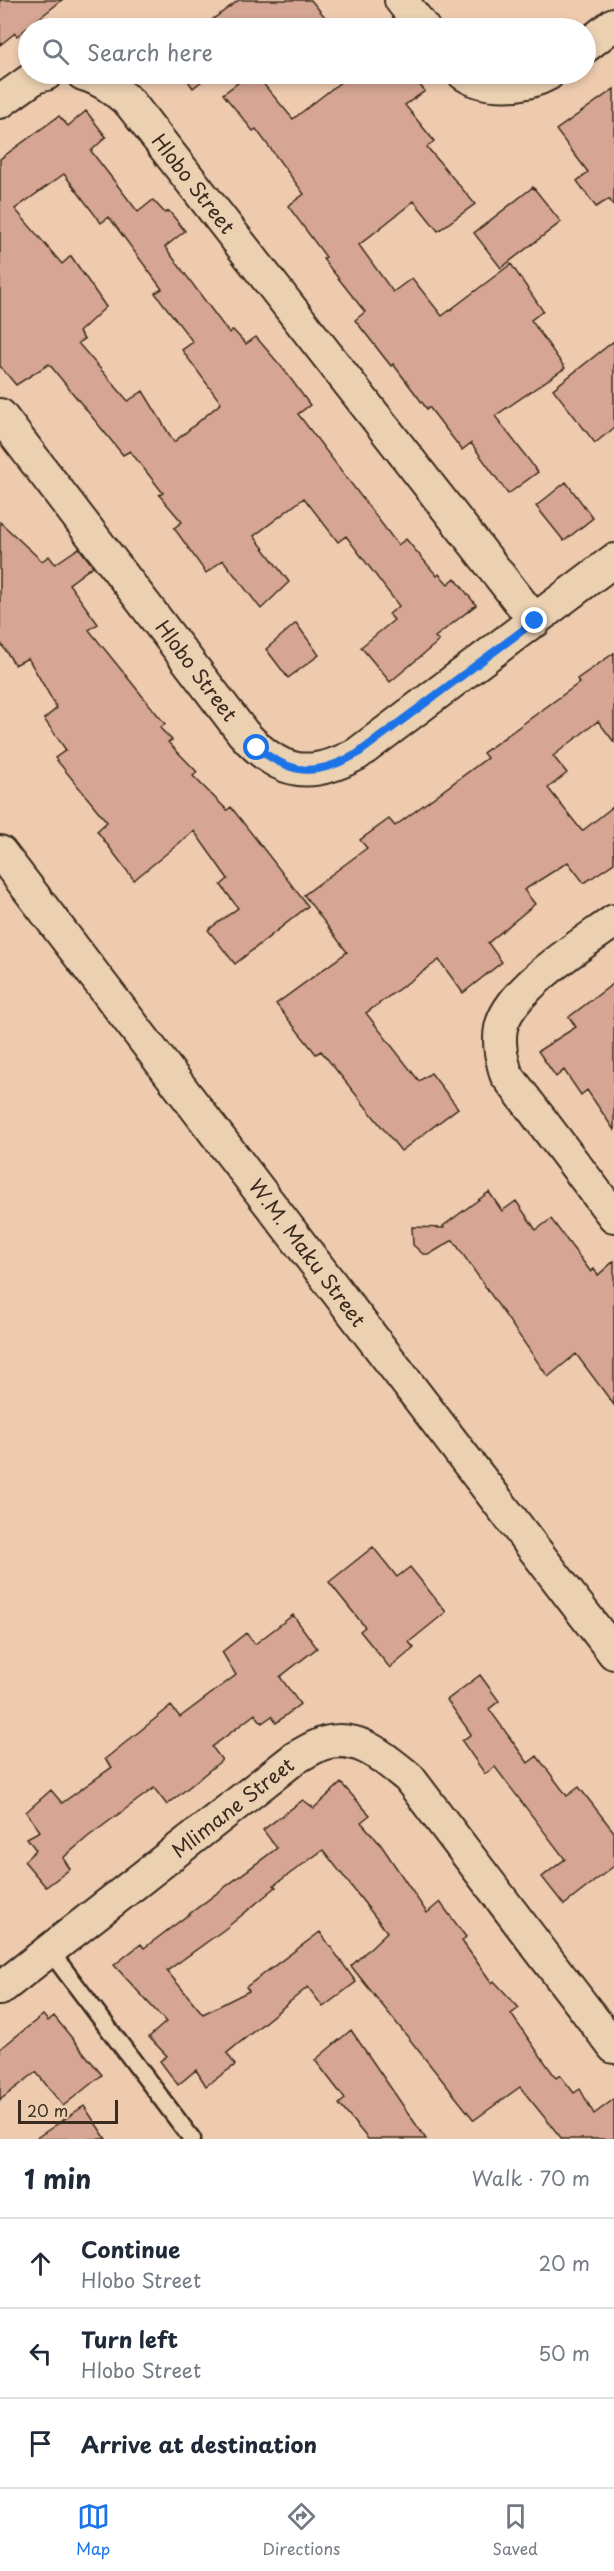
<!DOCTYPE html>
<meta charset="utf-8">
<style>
:root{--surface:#fff;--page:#f6f6f7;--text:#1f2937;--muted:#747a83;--line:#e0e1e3;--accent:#1a73e8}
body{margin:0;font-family:"Playpen Sans",sans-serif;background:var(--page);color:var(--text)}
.scale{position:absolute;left:18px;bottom:15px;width:100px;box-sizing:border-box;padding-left:6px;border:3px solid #3b2a1e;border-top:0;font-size:16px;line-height:21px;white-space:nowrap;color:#3b2a1e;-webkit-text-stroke:4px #ebd1b2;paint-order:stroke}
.stop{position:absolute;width:18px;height:18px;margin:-14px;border:4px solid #1a73e8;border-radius:50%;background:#fff}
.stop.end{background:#1a73e8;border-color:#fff;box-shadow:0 2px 6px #0008}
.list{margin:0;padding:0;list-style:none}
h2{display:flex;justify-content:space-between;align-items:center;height:78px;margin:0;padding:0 24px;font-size:26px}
h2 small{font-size:20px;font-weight:400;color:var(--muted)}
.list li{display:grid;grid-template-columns:39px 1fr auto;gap:18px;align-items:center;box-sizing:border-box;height:90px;padding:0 24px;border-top:2px solid var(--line)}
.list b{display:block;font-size:22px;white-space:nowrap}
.list p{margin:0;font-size:20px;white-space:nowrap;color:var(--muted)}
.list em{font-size:20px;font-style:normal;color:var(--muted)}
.icon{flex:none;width:33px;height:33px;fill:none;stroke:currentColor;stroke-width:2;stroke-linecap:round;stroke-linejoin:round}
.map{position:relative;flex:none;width:614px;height:2139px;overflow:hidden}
.search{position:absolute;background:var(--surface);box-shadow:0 3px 9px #0003;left:18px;right:18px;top:18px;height:66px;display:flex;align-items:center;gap:15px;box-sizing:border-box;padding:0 21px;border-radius:33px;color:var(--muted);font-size:22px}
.sheet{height:348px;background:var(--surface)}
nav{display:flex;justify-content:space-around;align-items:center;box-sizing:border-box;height:84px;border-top:2px solid var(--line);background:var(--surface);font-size:16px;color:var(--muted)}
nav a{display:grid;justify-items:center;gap:3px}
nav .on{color:var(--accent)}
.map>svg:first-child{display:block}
.building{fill:#d6a593;stroke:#3b2a1e;stroke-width:1.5;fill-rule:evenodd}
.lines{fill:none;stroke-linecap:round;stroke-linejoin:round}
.service-casing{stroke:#3b2a1e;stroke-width:21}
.minor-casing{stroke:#3b2a1e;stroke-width:36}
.service{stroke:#ebd1b2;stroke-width:16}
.minor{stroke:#ebd1b2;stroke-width:32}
.route{stroke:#1a73e8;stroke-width:8}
.labels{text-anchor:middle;stroke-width:4.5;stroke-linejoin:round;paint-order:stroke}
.street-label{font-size:20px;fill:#3b2a1e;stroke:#ebd1b2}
</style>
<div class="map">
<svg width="614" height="2139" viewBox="0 0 614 2139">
<rect width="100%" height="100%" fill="#eecbaf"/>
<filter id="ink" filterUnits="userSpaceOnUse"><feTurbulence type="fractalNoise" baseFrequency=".0167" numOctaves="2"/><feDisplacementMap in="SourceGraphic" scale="12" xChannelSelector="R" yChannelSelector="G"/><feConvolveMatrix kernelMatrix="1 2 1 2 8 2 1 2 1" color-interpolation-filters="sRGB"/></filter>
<g filter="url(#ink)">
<path class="building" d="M 0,0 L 62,0 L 17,36 L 15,33 L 0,45 Z
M 239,0 L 311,0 L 334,28 L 201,28 Z
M 183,74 L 211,74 L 193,88 Z
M 250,74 L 255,74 L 293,119 L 351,74 L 410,74 L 425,91 L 405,105 L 434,141 L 427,147 L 475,204 L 438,231 L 414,201 L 359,245 L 393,292 L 412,278 L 442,316 L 511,264 L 543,311 L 531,320 L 565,368 L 495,416 L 538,472 L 508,494 L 471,443 L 462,450 L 429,407 L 427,409 L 393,364 L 391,366 L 355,320 L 365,312 L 323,259 L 326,257 L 288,206 L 304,194 L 256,129 L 253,131 L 223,94 Z
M 614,89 L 614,206 L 609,199 L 596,207 L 577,181 L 588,172 L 556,130 Z
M 86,111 L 106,137 L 91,151 L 138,212 L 153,200 L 165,213 L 169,211 L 185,231 L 165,247 L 229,333 L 233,330 L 246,344 L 256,337 L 285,371 L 310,405 L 298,414 L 398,545 L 406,539 L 437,576 L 439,574 L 448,584 L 455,578 L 476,605 L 435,637 L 439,641 L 390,682 L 361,647 L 394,620 L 389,614 L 399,606 L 346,536 L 338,542 L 304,498 L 254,536 L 289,582 L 261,609 L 223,560 L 206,573 L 174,528 L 182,522 L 159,495 L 163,493 L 130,451 L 123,455 L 49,364 L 16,385 L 0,366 L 0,159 L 59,116 L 68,126 ZM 64,174 L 101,223 L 109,217 L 162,289 L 155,293 L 193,342 L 182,350 L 221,403 L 174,442 L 143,391 L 128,401 L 78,343 L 84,339 L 79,332 L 106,307 L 71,256 L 62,264 L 15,209 Z
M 533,187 L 561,222 L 501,268 L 474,233 Z
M 614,341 L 614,428 L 595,443 L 553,389 Z
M 566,482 L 593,518 L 564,541 L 536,506 Z
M 0,522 L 42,561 L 49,556 L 55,564 L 79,548 L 93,566 L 69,584 L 98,624 L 89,630 L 165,724 L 160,728 L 172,740 L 168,742 L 197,772 L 193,776 L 227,810 L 231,807 L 308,906 L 235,964 L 208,930 L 238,908 L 221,885 L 228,879 L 194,831 L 134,880 L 97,831 L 107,822 L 55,758 L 66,750 L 44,719 L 57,708 L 28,658 L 15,665 L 0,642 Z
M 296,623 L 319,655 L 288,678 L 266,649 Z
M 614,653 L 614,742 L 598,721 L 553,756 L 567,773 L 548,788 L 582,831 L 614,806 L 614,863 L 584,883 L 568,862 L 524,890 L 535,904 L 488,943 L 502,962 L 463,993 L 439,960 L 366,1013 L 419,1081 L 431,1073 L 458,1108 L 401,1151 L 321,1051 L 316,1054 L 276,1004 L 347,952 L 304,895 L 367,848 L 360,840 L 389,819 L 395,826 L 487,758 L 483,753 L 579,683 L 577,679 Z
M 614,983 L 614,1130 L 587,1090 L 581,1095 L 564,1070 L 556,1077 L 538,1051 L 576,1027 L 569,1017 Z
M 489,1192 L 502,1211 L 516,1201 L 536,1230 L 551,1219 L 591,1272 L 594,1269 L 598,1275 L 614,1261 L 614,1405 L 576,1354 L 548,1377 L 453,1240 L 430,1254 L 423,1254 L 413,1245 L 412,1227 L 444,1228 L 443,1226 Z
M 373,1547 L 397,1577 L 410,1567 L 446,1612 L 409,1642 L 414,1648 L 390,1668 L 360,1631 L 365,1627 L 329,1582 Z
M 293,1615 L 317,1648 L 280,1677 L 300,1704 L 276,1723 L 272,1716 L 262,1723 L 255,1714 L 212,1747 L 222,1760 L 167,1805 L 154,1788 L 89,1836 L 63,1858 L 70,1869 L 46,1887 L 24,1861 L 36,1850 L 27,1838 L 40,1831 L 26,1812 L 51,1790 L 62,1803 L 112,1767 L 105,1759 L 171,1706 L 180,1717 L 236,1675 L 222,1652 L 246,1633 L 255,1644 Z
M 480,1675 L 499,1701 L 489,1709 L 528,1763 L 537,1756 L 567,1796 L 579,1787 L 614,1832 L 614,1866 L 564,1905 L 542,1877 L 565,1859 L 495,1767 L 485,1774 L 462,1741 L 471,1734 L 447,1700 Z
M 341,1783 L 370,1815 L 361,1822 L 381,1845 L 427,1913 L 440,1902 L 466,1937 L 462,1941 L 492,1983 L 494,1981 L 519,2008 L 511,2014 L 556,2078 L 560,2075 L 574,2093 L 580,2089 L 594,2114 L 614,2099 L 614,2139 L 562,2139 L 520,2087 L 474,2120 L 351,1966 L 387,1932 L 323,1850 L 274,1885 L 276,1887 L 225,1929 L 167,1971 L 203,2014 L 249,1991 L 246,1987 L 320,1932 L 356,1982 L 323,2007 L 308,1987 L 227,2053 L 235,2065 L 206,2086 L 196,2070 L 178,2085 L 160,2061 L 167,2056 L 149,2037 L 166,2022 L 114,1965 L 141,1944 L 144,1948 L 277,1848 L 263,1830 L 303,1800 L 314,1808 Z
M 43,2015 L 48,2021 L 54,2016 L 102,2075 L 63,2106 L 36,2072 L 0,2100 L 0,2049 Z
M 351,2030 L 426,2139 L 368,2139 L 339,2104 L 345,2099 L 315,2060 Z
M 84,2106 L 106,2139 L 35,2139 Z"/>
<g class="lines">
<defs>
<path id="service" d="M 50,1951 L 192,2139"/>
<path id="minor" d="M 401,0 L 423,28
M 586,46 L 614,24
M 83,74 C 102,79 115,90 130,103 L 535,621
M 464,74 C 486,89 525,87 548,74
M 0,102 L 35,77 L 46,74
M 0,415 L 243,733 C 279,774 309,780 357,754 L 614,560
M 0,852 L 614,1653
M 614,921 C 583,944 509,989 501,1028 C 498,1044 502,1059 506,1074 L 614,1216
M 0,1989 L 295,1758 C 304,1753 315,1746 325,1743 C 360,1734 384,1758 409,1778 L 614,2047"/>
</defs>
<use href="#service" class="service-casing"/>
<use href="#minor" class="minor-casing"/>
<use href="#service" class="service"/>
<use href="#minor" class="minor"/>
</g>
</g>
<g class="lines" filter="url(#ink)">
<path class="route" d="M 257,748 C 294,776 316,776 357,754 L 535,621"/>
</g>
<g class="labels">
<g class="street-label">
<text transform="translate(193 184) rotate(52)" y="7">Hlobo Street</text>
<text transform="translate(196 671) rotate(53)" y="7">Hlobo Street</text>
<text transform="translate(307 1253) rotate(53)" y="7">W.M. Maku Street</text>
<text transform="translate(233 1808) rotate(-38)" y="7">Mlimane Street</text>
</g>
</g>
</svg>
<div class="scale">20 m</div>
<div class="stop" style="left:257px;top:748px"></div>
<div class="stop end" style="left:535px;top:621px"></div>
<div class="search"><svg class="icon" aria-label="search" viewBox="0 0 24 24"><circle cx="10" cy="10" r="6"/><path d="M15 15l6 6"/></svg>Search here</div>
</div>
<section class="sheet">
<h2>1 min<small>Walk · 70 m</small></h2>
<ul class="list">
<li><svg class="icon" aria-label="ahead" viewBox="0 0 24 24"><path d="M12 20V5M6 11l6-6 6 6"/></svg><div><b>Continue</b><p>Hlobo Street</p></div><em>20 m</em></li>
<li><svg class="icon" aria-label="left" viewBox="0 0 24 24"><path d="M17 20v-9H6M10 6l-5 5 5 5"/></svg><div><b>Turn left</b><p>Hlobo Street</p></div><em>50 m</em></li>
<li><svg class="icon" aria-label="arrive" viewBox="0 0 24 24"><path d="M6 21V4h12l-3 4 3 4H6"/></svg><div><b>Arrive at destination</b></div></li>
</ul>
</section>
<nav>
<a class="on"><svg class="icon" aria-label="map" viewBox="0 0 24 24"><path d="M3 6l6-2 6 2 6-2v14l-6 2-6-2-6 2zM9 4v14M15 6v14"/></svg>Map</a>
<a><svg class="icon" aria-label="directions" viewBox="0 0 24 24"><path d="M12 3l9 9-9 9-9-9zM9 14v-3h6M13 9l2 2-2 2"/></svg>Directions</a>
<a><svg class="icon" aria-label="saved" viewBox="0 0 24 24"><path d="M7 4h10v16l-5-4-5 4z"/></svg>Saved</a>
</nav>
